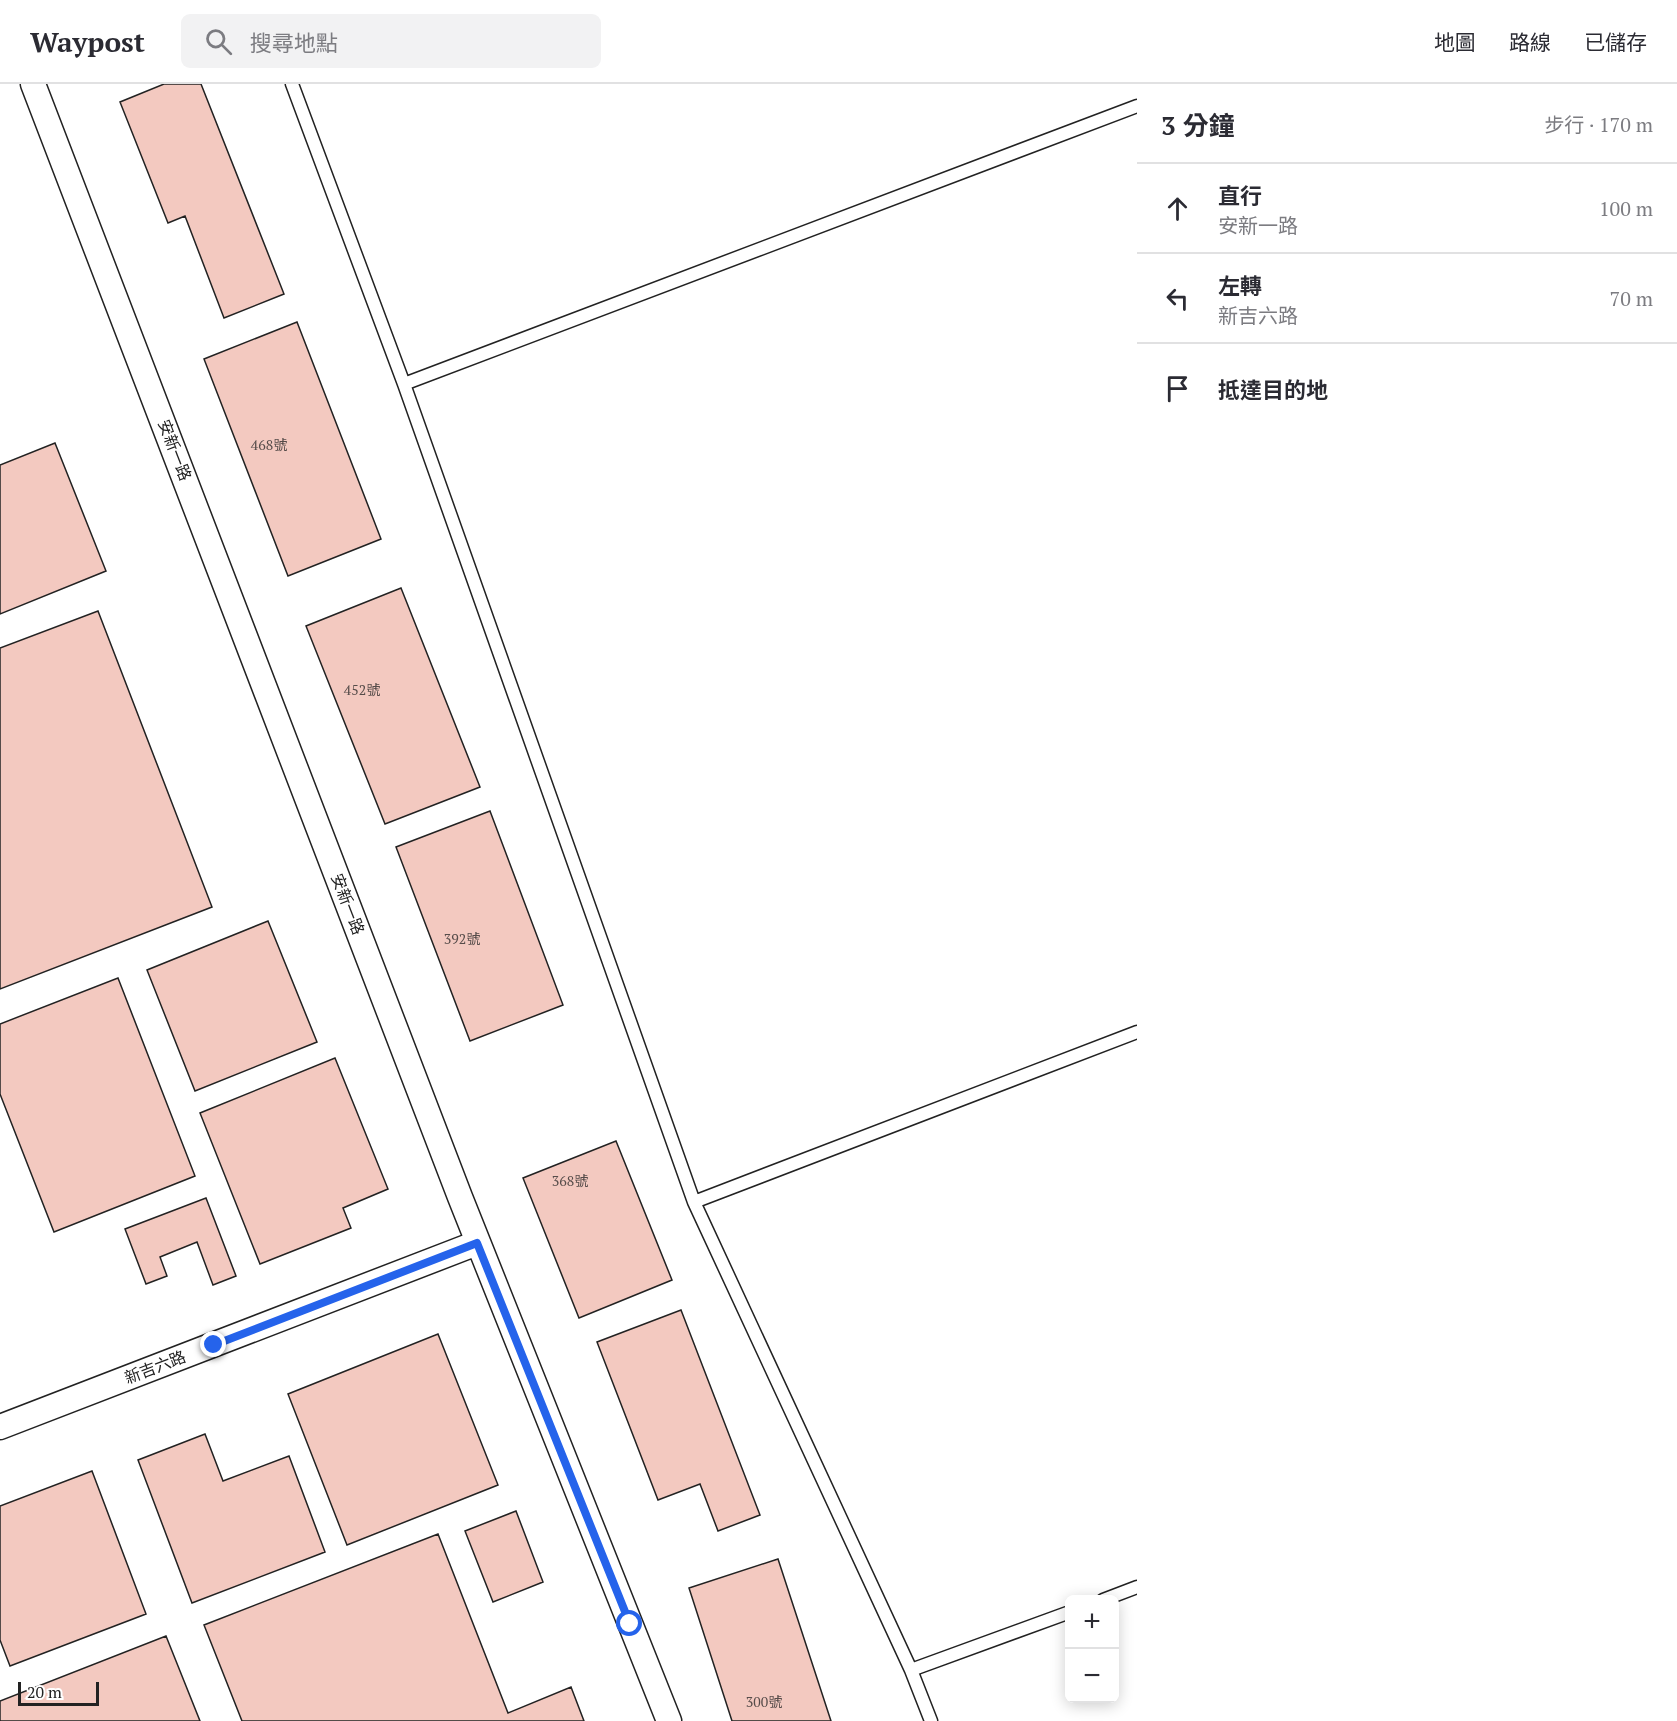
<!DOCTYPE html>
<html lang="zh-TW">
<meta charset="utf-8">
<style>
:root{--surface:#fff;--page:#f2f2f3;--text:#2b2b33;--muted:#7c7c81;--line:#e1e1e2}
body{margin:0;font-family:"PT Serif","Noto Sans TC",serif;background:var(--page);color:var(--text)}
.controls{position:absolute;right:18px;bottom:18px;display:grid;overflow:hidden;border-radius:9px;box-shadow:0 3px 15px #0003}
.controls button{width:54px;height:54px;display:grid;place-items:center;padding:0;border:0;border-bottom:2px solid var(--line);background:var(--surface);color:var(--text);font:30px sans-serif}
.scale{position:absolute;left:18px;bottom:15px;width:81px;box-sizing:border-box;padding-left:6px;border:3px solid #222;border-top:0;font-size:16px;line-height:21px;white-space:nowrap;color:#222;-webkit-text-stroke:4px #fff;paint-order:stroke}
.stop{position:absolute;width:18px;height:18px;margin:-14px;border:4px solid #2563eb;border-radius:50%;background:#fff}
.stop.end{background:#2563eb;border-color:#fff;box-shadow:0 2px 6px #0008}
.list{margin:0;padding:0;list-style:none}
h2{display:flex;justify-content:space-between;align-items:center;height:78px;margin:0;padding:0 24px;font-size:26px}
h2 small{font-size:20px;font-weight:400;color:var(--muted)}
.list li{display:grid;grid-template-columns:39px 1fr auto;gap:18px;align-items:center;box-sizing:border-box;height:90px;padding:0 24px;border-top:2px solid var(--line)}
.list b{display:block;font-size:22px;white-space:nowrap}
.list p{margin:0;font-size:20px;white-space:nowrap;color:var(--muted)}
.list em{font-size:20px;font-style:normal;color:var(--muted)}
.icon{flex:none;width:33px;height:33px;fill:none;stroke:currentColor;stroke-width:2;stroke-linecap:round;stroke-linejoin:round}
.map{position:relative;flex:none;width:1137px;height:1637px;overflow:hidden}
header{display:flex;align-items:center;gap:36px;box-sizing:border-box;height:84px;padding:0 30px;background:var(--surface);border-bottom:2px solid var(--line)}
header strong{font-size:28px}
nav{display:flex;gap:33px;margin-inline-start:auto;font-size:21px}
.search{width:420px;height:54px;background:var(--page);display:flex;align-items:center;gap:15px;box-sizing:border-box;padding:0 21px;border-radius:9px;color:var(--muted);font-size:22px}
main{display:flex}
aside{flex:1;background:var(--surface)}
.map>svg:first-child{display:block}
.building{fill:#f3c9c0;stroke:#222;stroke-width:1.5}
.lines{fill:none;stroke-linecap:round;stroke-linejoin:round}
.service-casing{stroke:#222;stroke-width:15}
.minor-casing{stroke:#222;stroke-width:27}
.service{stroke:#fff;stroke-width:12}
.minor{stroke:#fff;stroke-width:24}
.route{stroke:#2563eb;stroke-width:8}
.labels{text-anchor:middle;stroke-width:4.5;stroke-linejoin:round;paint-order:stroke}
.number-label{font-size:14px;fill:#564c4a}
.street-label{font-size:16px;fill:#222;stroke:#fff}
</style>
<header>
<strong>Waypost</strong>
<div class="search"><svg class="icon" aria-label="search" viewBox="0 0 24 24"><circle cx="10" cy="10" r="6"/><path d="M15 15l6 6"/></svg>搜尋地點</div>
<nav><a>地圖</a><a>路線</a><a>已儲存</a></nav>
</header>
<main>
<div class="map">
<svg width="1137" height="1637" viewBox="0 0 1137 1637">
<rect width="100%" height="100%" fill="#fff"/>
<path class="building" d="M 164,0 L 201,0 L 284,210 L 224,234 L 185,132 L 168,139 L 120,18 Z
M 297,238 L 381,455 L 288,492 L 204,275 Z
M 55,359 L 106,487 L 0,530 L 0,381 Z
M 401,504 L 480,703 L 385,740 L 306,542 Z
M 98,527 L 212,823 L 0,905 L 0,564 Z
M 490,727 L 563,921 L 470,957 L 396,763 Z
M 268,837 L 317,958 L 195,1007 L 147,886 Z
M 118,894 L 195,1092 L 54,1148 L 0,1010 L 0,940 Z
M 335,974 L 388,1105 L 343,1124 L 351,1144 L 260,1180 L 200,1029 Z
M 616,1057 L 672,1196 L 579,1234 L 523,1094 Z
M 206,1114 L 236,1192 L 213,1201 L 197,1158 L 160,1173 L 167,1192 L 146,1200 L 125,1145 Z
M 681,1226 L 760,1431 L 718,1447 L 700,1400 L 658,1416 L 597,1258 Z
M 438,1250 L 498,1401 L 347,1461 L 288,1310 Z
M 205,1350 L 223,1397 L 289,1372 L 325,1468 L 192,1519 L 138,1376 Z
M 92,1387 L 146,1530 L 10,1582 L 0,1556 L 0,1422 Z
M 516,1427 L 543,1498 L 493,1518 L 465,1447 Z
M 438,1450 L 508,1629 L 571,1603 L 584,1637 L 242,1637 L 204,1541 Z
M 778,1475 L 831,1637 L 732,1637 L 689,1504 Z
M 166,1552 L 200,1637 L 0,1637 L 0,1617 Z"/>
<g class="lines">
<defs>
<path id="service" d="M 292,0 L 404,300 L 694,1118 L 911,1586 L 931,1637
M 404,300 L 1137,22
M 694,1118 L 1137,948
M 1103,1516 L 1137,1503
M 911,1586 L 1070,1528"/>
<path id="minor" d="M 33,0 L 460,1113 L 669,1637
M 0,1343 L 477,1159"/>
</defs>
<use href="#service" class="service-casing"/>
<use href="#minor" class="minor-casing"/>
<use href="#service" class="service"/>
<use href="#minor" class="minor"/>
</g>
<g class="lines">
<path class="route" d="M 214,1261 L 477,1159 L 630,1540"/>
</g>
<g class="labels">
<g class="number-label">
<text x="269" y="366">468號</text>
<text x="362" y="611">452號</text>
<text x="462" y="860">392號</text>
<text x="570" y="1102">368號</text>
<text x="764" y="1623">300號</text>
</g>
<g class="street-label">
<text transform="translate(175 366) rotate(69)" y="6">安新一路</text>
<text transform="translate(348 820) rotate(69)" y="6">安新一路</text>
<text transform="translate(155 1283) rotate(-21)" y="6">新吉六路</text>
</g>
</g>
</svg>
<div class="controls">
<button>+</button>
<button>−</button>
</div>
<div class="scale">20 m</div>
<div class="stop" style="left:630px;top:1540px"></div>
<div class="stop end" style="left:214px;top:1261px"></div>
</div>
<aside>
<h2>3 分鐘<small>步行 · 170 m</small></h2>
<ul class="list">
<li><svg class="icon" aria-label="ahead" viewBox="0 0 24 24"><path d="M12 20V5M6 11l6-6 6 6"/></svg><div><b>直行</b><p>安新一路</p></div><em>100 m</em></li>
<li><svg class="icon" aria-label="left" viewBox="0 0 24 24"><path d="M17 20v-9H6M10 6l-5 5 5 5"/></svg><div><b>左轉</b><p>新吉六路</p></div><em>70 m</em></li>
<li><svg class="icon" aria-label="arrive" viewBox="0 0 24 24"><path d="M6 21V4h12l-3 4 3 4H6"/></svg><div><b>抵達目的地</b></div></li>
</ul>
</aside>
</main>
